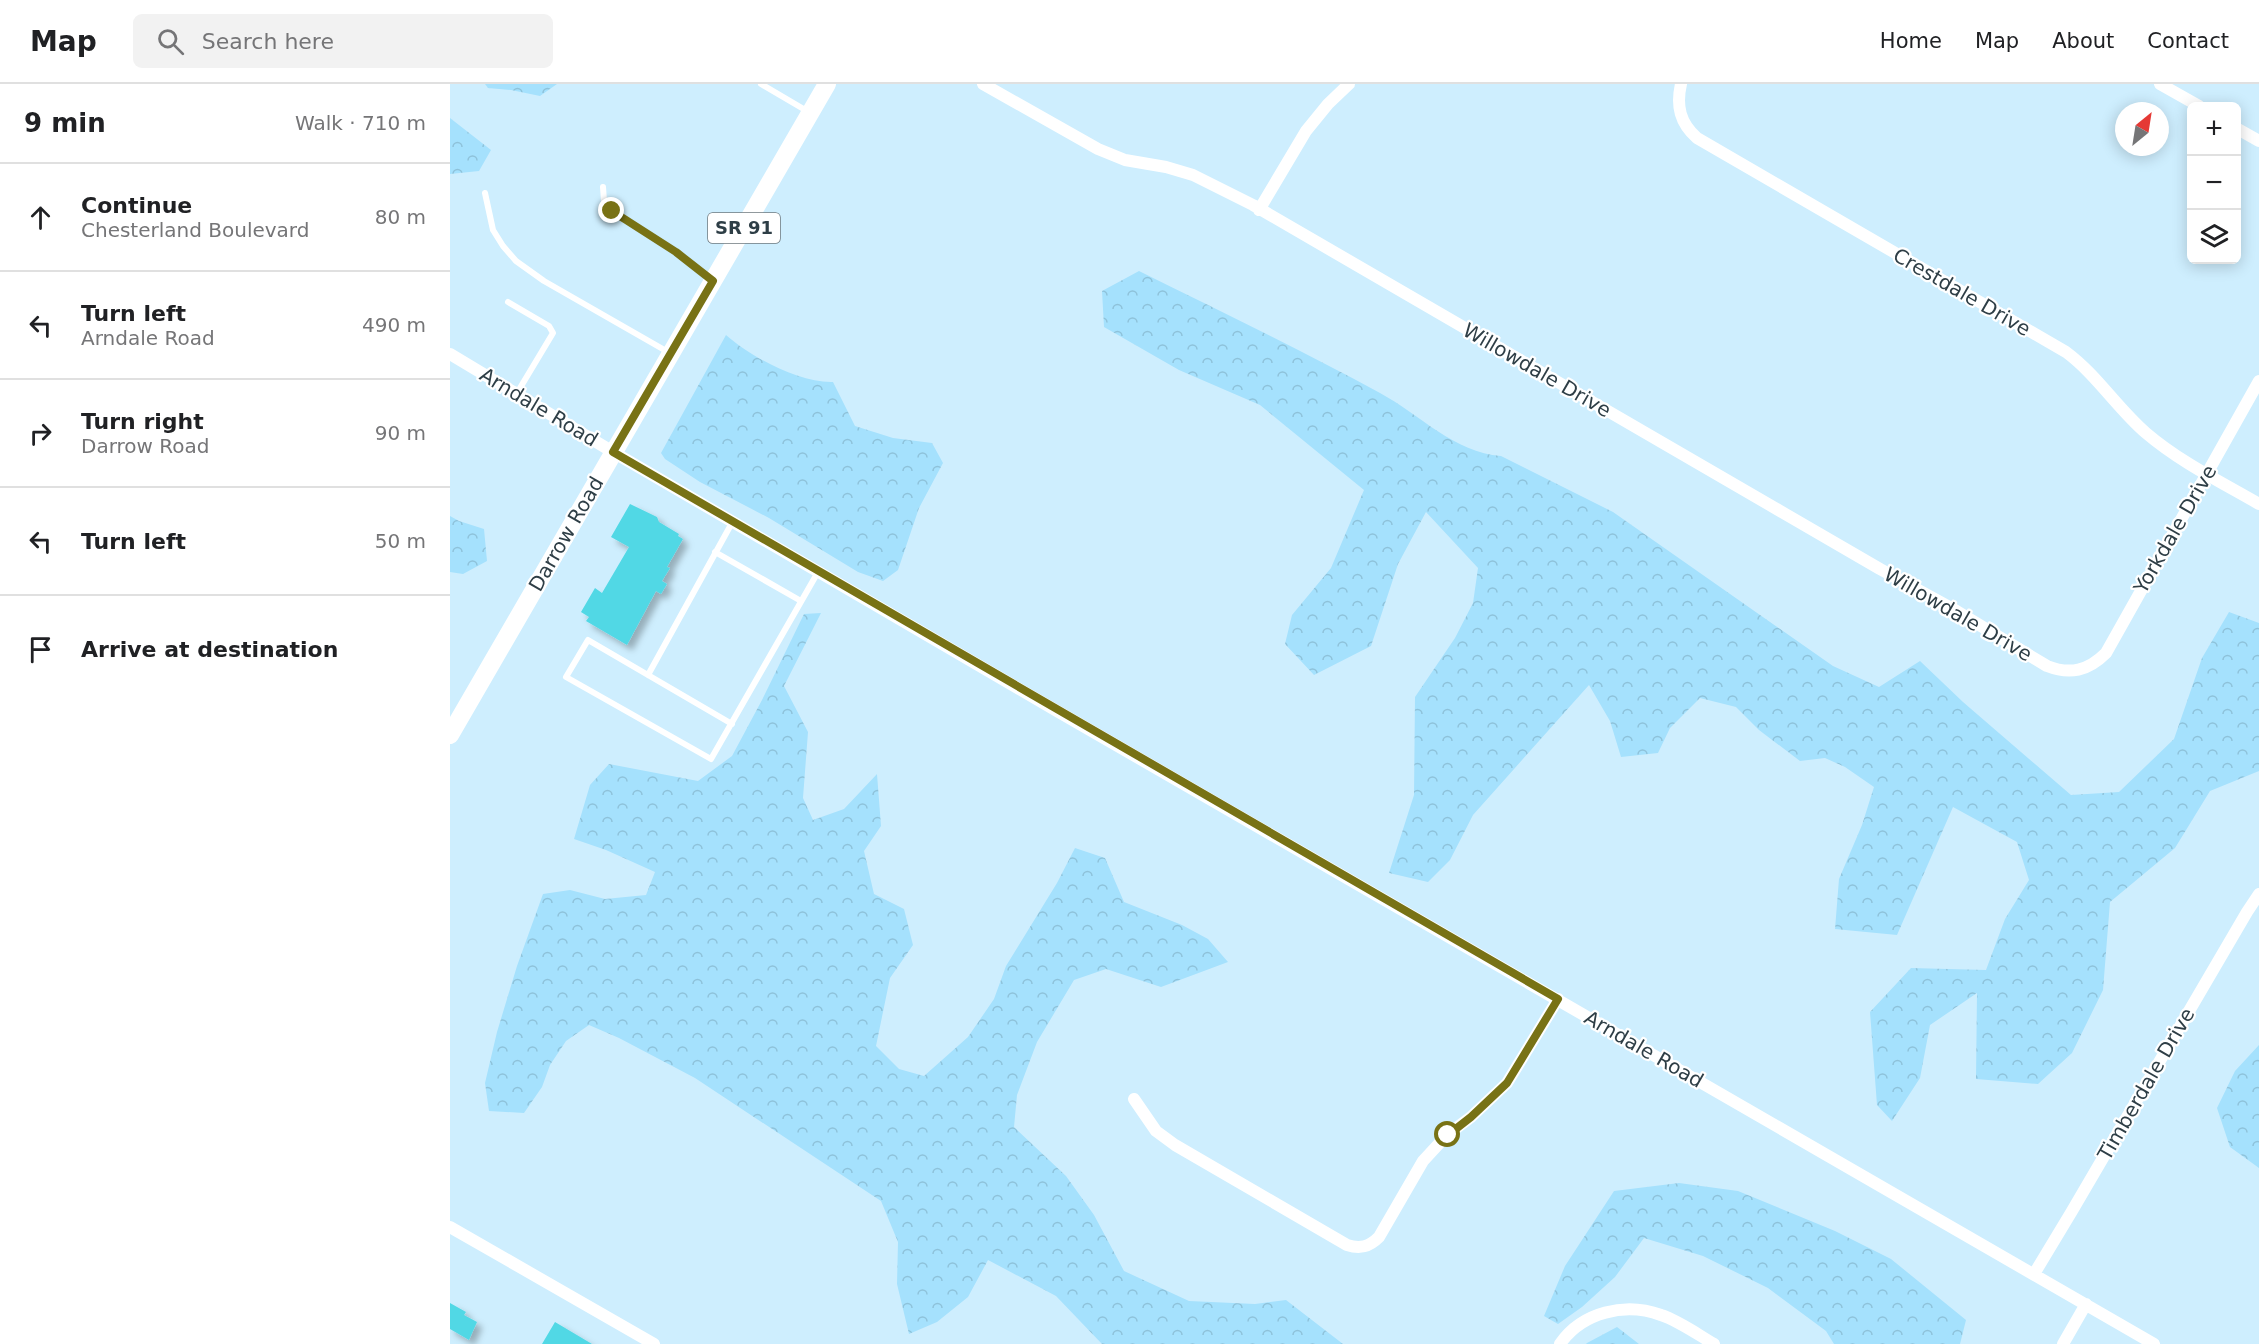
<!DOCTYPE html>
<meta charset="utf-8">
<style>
:root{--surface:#fff;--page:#f2f2f2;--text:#202124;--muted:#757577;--line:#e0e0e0}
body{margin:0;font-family:"DejaVu Sans",sans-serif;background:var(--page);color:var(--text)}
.controls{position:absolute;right:18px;top:18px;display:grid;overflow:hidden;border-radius:9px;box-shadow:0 3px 15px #0003}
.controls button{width:54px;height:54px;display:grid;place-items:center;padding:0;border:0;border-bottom:2px solid var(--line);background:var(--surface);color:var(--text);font:30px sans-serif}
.compass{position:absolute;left:1665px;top:18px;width:54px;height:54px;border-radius:50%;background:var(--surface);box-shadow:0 3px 15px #0003;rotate:30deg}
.stop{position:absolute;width:18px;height:18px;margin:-14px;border:4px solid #787215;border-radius:50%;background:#fff}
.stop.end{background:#787215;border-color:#fff;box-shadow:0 2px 6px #0008}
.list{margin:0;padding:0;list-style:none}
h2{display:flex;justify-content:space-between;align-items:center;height:78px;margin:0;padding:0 24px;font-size:26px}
h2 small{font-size:20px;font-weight:400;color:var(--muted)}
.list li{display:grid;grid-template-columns:39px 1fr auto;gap:18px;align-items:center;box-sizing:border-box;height:108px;padding:0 24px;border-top:2px solid var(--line)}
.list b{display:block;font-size:22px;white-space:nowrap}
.list p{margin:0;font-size:20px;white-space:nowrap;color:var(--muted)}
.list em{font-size:20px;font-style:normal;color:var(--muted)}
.icon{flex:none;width:33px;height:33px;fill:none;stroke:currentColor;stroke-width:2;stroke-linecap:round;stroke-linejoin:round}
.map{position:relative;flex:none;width:1809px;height:1260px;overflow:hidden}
header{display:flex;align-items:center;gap:36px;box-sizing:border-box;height:84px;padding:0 30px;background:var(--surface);border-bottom:2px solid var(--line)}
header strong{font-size:28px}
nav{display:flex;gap:33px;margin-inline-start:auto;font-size:21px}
.search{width:420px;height:54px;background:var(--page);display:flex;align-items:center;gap:15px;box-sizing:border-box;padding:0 21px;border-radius:9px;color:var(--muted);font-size:22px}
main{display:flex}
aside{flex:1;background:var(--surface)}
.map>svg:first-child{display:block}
.forest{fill:url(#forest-crowns)}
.building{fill:#51d8e5;filter:url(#shadow)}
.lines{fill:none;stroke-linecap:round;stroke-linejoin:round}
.lane{stroke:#fff;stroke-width:6}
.street{stroke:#fff;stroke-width:12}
.primary{stroke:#fff;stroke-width:18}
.route{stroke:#787215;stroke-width:8}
.labels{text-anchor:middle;stroke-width:4.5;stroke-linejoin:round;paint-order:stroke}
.shield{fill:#fff;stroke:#6d787e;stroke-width:1.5}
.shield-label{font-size:18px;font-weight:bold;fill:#2e3e46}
.street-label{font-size:20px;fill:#2e3e46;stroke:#fff}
</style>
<header>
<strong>Map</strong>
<div class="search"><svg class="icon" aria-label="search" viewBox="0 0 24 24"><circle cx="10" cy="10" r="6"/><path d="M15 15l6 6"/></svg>Search here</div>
<nav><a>Home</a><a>Map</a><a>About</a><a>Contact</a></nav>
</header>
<main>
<aside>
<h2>9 min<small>Walk · 710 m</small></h2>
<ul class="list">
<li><svg class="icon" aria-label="ahead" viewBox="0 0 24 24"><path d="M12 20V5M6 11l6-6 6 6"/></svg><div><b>Continue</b><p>Chesterland Boulevard</p></div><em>80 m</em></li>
<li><svg class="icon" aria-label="left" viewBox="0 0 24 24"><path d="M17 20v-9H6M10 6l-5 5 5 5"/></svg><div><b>Turn left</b><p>Arndale Road</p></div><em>490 m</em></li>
<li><svg class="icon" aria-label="right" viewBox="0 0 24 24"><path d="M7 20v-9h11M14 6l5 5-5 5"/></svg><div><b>Turn right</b><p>Darrow Road</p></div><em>90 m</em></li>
<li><svg class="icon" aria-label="left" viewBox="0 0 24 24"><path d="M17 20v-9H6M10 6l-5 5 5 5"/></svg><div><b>Turn left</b></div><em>50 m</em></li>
<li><svg class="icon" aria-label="arrive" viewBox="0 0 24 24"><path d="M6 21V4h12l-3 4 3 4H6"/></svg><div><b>Arrive at destination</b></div></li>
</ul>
</aside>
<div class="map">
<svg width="1809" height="1260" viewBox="0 0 1809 1260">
<defs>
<pattern id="forest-crowns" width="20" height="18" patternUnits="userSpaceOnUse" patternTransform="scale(1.5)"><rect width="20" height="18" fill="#a5e1fd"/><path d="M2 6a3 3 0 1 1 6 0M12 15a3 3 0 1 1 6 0" fill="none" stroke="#8ec2da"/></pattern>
<filter id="shadow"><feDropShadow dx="5.5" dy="5.5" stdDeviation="3" flood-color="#0004"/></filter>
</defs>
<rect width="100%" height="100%" fill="#ceeefe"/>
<path class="forest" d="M 35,0 L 107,0 L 90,12 L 61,6 L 38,4 Z
M 0,34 L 41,66 L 29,87 L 0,90 Z
M 689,187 C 770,227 851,266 930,309 C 969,330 1005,369 1051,372 L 1163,428 L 1383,582 L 1429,603 L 1470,577 L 1513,618 L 1621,711 L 1669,708 L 1724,655 L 1752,574 L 1779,528 L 1809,539 L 1809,687 L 1760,707 L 1725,764 L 1660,818 L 1653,906 L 1622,969 L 1588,1000 L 1526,995 L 1527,909 L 1480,941 L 1470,994 L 1442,1037 L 1427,1021 L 1420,928 L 1461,884 L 1536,886 L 1555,835 L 1579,796 L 1567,758 L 1503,723 L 1447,851 L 1385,845 L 1389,795 L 1412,741 L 1424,703 L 1395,683 L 1375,674 L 1350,677 L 1309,646 L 1286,623 L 1250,614 L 1220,644 L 1208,669 L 1171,673 L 1160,637 L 1139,601 L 1023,731 L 1000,776 L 978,798 L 939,789 L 964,711 L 965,613 L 1005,554 L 1023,519 L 1028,484 L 976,428 L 948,480 L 921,562 L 864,591 L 835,560 L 842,531 L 881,484 L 914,406 L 810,321 L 729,286 L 654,243 L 652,207 Z
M 276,251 C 301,273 349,299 383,298 L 405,342 L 443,354 L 482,359 L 493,379 L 469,424 L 448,486 L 433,497 L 408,488 L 319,434 L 250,398 L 215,375 L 211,369 Z
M 0,432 L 9,437 L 34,445 L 37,477 L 13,490 L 0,488 Z
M 371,529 L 334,602 L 358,648 L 353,714 L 363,736 L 394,725 L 427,690 L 431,742 L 414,767 L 424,810 L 454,825 L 463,861 L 440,894 L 426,962 L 449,985 L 474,992 L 518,953 L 544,915 L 556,882 L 607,799 L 625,764 L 655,774 L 674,818 L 732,841 L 758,855 L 778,878 L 711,903 L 656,885 L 624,896 L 587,958 L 567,1011 L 564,1043 L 616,1092 L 644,1131 L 674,1187 L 739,1217 L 805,1220 L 836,1216 L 893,1260 L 652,1260 L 606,1212 L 538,1176 L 518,1213 L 487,1238 L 459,1250 L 447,1200 L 448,1158 L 431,1117 L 245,994 L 169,954 L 139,941 L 116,957 L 100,981 L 92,1003 L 74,1029 L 39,1027 L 35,999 L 47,948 L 67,882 L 93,810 L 120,806 L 155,815 L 196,811 L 205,788 L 156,766 L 124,755 L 140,701 L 159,680 L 248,697 L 282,672 L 312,616 L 354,530 Z
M 1809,961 L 1809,1084 L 1780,1063 L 1767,1024 L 1785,987 Z
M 1229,1099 L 1288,1107 L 1385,1147 L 1441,1175 L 1516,1236 L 1510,1260 L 1384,1260 L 1376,1247 L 1318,1204 L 1253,1172 L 1194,1154 L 1165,1193 L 1132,1223 L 1108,1240 L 1094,1232 L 1115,1182 L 1164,1107 Z
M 1167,1243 L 1189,1260 L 1136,1260 L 1137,1259 Z"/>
<path class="building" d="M 180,420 L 207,433 L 209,438 L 229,450 L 228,452 L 233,455 L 217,483 L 220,484 L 212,497 L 217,500 L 211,510 L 206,507 L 177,561 L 136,537 L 139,533 L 131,528 L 145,504 L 152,509 L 179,463 L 161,453 Z
M 0,1219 L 16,1228 L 14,1231 L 27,1238 L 19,1256 L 0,1245 Z
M 105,1238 L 142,1260 L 92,1260 Z"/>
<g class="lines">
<path class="lane" d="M 311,0 L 357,27
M 153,103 L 154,117 L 162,127 L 226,168 L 260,195
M 35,109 L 43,146 L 53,162 L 66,177 L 94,197 L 218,268
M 58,218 L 99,242 L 103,249 L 67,309
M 283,437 L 198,591 L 138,556 L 116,593 L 261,675 L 368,488
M 265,468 L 351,517
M 198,591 L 282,640"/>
<path class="street" d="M 533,0 L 648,65 L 675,76 L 716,83 L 743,91 L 803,121 L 1430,485 L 1503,525 L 1597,582 C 1620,591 1638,587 1656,569 L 1809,297
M 1231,0 C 1226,22 1230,39 1247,54 L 1616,268 C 1647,291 1667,324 1696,349 C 1730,378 1771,398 1809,420
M 1710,0 L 1749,22
M 1786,44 L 1809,57
M 809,126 L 856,47 L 878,20 L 899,0
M 0,270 L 163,368 L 607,627 L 1704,1260
M 684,1015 L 706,1047 L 725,1061 L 897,1161 C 910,1165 919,1163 929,1153 L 973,1077 L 997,1051 L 1021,1033 L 1057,999 L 1108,915
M 0,1143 L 204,1260
M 1584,1190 L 1622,1127 L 1797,828 L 1809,810
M 1110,1260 C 1132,1228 1175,1218 1211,1231 C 1229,1237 1247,1250 1264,1260
M 1613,1260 L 1636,1220"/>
<path class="primary" d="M 0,651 L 377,0"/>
</g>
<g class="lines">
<path class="route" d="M 162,127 L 226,168 L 263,197 L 163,368 L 1108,915 L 1057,999 L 1021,1033 L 998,1051"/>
</g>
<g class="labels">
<rect class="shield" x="258" y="129" width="72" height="30" rx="4.5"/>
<g class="shield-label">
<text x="294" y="150">SR 91</text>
</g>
<g class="street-label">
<text transform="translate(1512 208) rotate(30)" y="7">Crestdale Drive</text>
<text transform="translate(1087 286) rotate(30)" y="7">Willowdale Drive</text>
<text transform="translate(89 323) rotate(31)" y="7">Arndale Road</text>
<text transform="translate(1725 445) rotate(-60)" y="7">Yorkdale Drive</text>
<text transform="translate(116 450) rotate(-60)" y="7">Darrow Road</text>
<text transform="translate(1508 530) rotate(30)" y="7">Willowdale Drive</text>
<text transform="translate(1194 965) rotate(30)" y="7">Arndale Road</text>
<text transform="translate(1696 1000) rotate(-60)" y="7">Timberdale Drive</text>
</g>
</g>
</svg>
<div class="controls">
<button>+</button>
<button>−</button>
<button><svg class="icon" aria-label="layers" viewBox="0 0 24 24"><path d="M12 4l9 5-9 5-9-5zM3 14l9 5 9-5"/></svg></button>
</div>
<svg class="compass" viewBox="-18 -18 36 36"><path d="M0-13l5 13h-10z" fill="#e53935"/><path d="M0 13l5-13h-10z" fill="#757577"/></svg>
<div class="stop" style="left:998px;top:1051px"></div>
<div class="stop end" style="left:162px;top:127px"></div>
</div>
</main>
